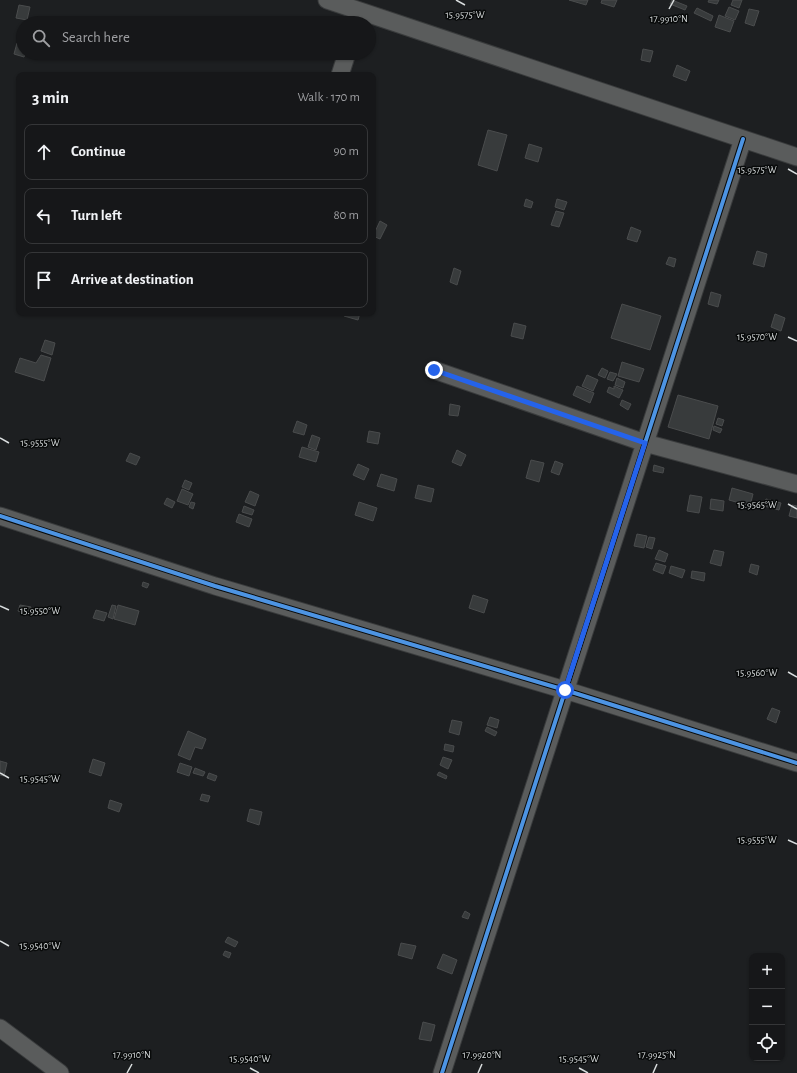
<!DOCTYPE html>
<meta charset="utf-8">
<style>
:root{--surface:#161719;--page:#1f2022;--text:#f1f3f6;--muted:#9e9fa2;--line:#353638}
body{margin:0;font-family:"Alegreya Sans",sans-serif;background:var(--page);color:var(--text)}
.controls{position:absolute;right:12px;bottom:12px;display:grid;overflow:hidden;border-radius:8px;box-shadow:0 1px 3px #0004}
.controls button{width:36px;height:36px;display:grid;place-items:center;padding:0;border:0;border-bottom:1px solid var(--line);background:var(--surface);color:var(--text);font:20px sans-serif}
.stop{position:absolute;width:12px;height:12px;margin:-9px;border:3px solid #2563eb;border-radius:50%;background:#fff}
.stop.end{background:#2563eb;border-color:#fff;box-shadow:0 1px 4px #0008}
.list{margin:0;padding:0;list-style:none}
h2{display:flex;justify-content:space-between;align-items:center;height:52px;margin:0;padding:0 16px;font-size:17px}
h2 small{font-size:13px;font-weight:400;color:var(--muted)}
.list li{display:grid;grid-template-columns:26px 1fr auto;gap:12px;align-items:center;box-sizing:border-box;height:56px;margin:0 8px 8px;padding:0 8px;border:1px solid var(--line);border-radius:8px}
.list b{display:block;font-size:15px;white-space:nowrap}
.list em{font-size:13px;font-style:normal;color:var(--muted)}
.icon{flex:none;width:22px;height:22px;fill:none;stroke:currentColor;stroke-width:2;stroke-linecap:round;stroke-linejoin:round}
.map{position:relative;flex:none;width:797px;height:1073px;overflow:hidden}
.search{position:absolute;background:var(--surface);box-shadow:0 1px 3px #0004;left:16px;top:16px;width:360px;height:44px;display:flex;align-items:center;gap:10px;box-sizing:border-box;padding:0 14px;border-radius:22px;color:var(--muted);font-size:15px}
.panel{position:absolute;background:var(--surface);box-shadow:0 1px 3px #0004;left:16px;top:72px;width:360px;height:244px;border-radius:8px}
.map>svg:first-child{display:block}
.building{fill:#383b3c;stroke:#4a4c4d}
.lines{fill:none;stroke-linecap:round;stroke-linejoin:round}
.street-casing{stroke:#393b3c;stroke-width:19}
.street{stroke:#5a5c5c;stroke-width:17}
.cycleway-casing{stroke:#080a0a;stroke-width:6}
.cycleway{stroke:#4d94e3;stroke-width:4}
.route{stroke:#2563eb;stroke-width:5}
.ticks{fill:none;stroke:#d9ddde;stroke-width:1.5}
.ticks-label{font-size:10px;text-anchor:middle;fill:#d9ddde;stroke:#080a0a;stroke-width:3;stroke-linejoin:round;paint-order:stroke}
</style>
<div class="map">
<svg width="797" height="1073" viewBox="0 0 797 1073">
<rect width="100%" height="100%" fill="#1d1f21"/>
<path class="building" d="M 569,0 L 588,0 L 586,5 Z
M 602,0 L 617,0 L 614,7 L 601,3 Z
M 672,0 L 687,6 L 685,10 L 670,4 Z
M 709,0 L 719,0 L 717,4 L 708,2 Z
M 733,0 L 742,0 L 739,8 L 731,5 Z
M 19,5 L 30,7 L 27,20 L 16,18 Z
M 729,7 L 739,11 L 735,20 L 725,16 Z
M 697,8 L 713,16 L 711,21 L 694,13 Z
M 749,9 L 759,11 L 754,26 L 745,23 Z
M 719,15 L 734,21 L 730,32 L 715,27 Z
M 17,43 L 23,46 L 23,53 L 26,53 L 24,57 L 14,54 Z
M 643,49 L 653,51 L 650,62 L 641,60 Z
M 677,65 L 690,71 L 686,81 L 673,76 Z
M 488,130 L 507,135 L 497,171 L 478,165 Z
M 529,144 L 542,148 L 538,162 L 525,158 Z
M 526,199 L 533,202 L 531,208 L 524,206 Z
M 557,199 L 567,202 L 564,210 L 555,207 Z
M 556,211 L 564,213 L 559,227 L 551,225 Z
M 380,221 L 387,225 L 380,239 L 373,236 Z
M 631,227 L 641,231 L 637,242 L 627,239 Z
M 757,251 L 767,254 L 764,267 L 753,264 Z
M 669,257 L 676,259 L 674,267 L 666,264 Z
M 454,268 L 461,271 L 457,285 L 450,282 Z
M 711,292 L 721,295 L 718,307 L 708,304 Z
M 622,304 L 661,316 L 650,350 L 611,338 Z
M 345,313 L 360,313 L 358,320 L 344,316 Z
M 775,314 L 785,318 L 781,331 L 771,327 Z
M 514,323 L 526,326 L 523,339 L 511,336 Z
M 45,340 L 55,343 L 52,355 L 41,351 Z
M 41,355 L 51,358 L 44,381 L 15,372 L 20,358 L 36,363 Z
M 622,362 L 644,369 L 639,382 L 618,376 Z
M 602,368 L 608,371 L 605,378 L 598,375 Z
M 610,372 L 617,374 L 613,381 L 607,379 Z
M 587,375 L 598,380 L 593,391 L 582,386 Z
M 617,378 L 625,382 L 623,388 L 615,385 Z
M 577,386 L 594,393 L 590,403 L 573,395 Z
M 614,386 L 623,390 L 619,398 L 607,392 L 609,387 L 614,389 Z
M 678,395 L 718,406 L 709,439 L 668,427 Z
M 622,400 L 631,404 L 628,410 L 620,405 Z
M 450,404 L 460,406 L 458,416 L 449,415 Z
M 718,418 L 724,420 L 722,426 L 716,424 Z
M 297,421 L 307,425 L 304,435 L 293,432 Z
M 714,426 L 722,429 L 720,433 L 713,430 Z
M 369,431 L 380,433 L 378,444 L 367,442 Z
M 312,435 L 320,438 L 316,450 L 308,447 Z
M 302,447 L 319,452 L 316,462 L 299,457 Z
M 457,450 L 466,455 L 461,466 L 452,462 Z
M 130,453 L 140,457 L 136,465 L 126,461 Z
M 531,460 L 544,463 L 539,482 L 526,478 Z
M 555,461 L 563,464 L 559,475 L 551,472 Z
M 358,464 L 369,469 L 364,480 L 353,475 Z
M 654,465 L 664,468 L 663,473 L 653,471 Z
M 381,474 L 397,479 L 394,491 L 377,486 Z
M 185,480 L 192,483 L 189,490 L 182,487 Z
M 418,485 L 434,489 L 431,502 L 415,498 Z
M 732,488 L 753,494 L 750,506 L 729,500 Z
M 182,489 L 193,494 L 188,505 L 177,501 Z
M 250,491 L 259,495 L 255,506 L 245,502 Z
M 690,495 L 702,497 L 699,513 L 687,511 Z
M 167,498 L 175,502 L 172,508 L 164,504 Z
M 711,499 L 724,501 L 723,511 L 710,509 Z
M 766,499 L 781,503 L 779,510 L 764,506 Z
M 191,502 L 195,503 L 193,509 L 189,507 Z
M 359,502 L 377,508 L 373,521 L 355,515 Z
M 792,505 L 797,506 L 797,518 L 789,516 Z
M 244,506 L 254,510 L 252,515 L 242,512 Z
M 239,514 L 252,519 L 249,527 L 236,522 Z
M 637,534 L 647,536 L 644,548 L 634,546 Z
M 649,537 L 655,538 L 652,549 L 646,547 Z
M 659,550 L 668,554 L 665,562 L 655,559 Z
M 714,550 L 724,552 L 721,566 L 710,563 Z
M 656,563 L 666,566 L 663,574 L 653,570 Z
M 751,564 L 759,566 L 757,575 L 749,572 Z
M 671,566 L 685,570 L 682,578 L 669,573 Z
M 692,571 L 705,573 L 704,581 L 691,578 Z
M 143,582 L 149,584 L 147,588 L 142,586 Z
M 473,595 L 488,600 L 484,613 L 469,608 Z
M 20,605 L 31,607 L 30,614 L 18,611 Z
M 112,605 L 116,606 L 113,619 L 108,617 Z
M 118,605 L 139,611 L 135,625 L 114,619 Z
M 96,610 L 107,613 L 104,621 L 93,618 Z
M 772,708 L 780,711 L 776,723 L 767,719 Z
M 490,717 L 499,720 L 497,728 L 487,725 Z
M 452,720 L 462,722 L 459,735 L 449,732 Z
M 487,727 L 497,732 L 495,736 L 485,731 Z
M 188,731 L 206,739 L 202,749 L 195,747 L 190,760 L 178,755 Z
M 445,744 L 454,746 L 453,752 L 444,750 Z
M 443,757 L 452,760 L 448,769 L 440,765 Z
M 93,759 L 105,763 L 101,776 L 89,772 Z
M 0,761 L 7,763 L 4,776 L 0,775 Z
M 180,763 L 192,767 L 189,776 L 177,772 Z
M 195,768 L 205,772 L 203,776 L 193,773 Z
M 439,772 L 447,776 L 446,779 L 437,775 Z
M 209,773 L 217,776 L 215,781 L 207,778 Z
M 202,794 L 210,796 L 208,802 L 200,800 Z
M 110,800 L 122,804 L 119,812 L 108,808 Z
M 250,809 L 262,812 L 259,825 L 247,821 Z
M 465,911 L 470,914 L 468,919 L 462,917 Z
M 228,937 L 238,942 L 235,947 L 225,942 Z
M 401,943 L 416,946 L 412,959 L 398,955 Z
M 225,951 L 231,953 L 229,958 L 223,955 Z
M 443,954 L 457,960 L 452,974 L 437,968 Z
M 423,1022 L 435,1025 L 431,1041 L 419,1039 Z"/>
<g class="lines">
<defs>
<path id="street" d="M 327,0 L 797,157
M 340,75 L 347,53
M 434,370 L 645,443 L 797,484
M 0,516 L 215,586 L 565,690 L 797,763
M 0,1028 L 60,1073
M 442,1073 L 743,139"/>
</defs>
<use href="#street" class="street-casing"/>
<use href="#street" class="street"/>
<defs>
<path id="cycleway" d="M 0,516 L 215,586 L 565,690 L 797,763
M 442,1073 L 743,139"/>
</defs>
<use href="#cycleway" class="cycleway-casing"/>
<use href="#cycleway" class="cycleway"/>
</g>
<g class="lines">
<path class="route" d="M 434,370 L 645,443 L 565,690"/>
</g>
<path class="ticks" d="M 456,0 L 465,5M 669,9 L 674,0M 788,169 L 797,174M 788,337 L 797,341M 0,438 L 9,443M 788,504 L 797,509M 0,606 L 9,610M 788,672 L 797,677M 0,773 L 9,778M 788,840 L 797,844M 0,941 L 9,946M 250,1068 L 259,1073M 579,1068 L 588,1073M 127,1073 L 132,1064M 478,1073 L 482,1064M 653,1073 L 657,1064"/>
<g class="ticks-label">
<text x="465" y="18">15.9575°W</text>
<text x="669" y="22">17.9910°N</text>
<text x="757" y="173">15.9575°W</text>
<text x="757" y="340">15.9570°W</text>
<text x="40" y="446">15.9555°W</text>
<text x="757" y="508">15.9565°W</text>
<text x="40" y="614">15.9550°W</text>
<text x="757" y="676">15.9560°W</text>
<text x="40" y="782">15.9545°W</text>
<text x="757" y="843">15.9555°W</text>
<text x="40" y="949">15.9540°W</text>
<text x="132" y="1058">17.9910°N</text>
<text x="482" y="1058">17.9920°N</text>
<text x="657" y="1058">17.9925°N</text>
<text x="250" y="1062">15.9540°W</text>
<text x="579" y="1062">15.9545°W</text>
</g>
</svg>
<div class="controls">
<button>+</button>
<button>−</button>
<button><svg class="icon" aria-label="locate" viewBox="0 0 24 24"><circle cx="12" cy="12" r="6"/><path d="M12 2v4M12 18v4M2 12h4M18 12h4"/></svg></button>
</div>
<div class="stop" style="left:565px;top:690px"></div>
<div class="stop end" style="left:434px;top:370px"></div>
<div class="search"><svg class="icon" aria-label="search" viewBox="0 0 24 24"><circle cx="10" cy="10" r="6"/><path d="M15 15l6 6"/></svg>Search here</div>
<section class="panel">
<h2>3 min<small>Walk · 170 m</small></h2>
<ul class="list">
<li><svg class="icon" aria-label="ahead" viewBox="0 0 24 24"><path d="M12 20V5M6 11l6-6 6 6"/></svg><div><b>Continue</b></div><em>90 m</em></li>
<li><svg class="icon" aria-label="left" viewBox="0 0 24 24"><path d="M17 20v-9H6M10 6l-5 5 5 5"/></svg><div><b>Turn left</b></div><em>80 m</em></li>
<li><svg class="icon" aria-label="arrive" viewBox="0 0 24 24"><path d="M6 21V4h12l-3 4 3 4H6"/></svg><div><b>Arrive at destination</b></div></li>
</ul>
</section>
</div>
